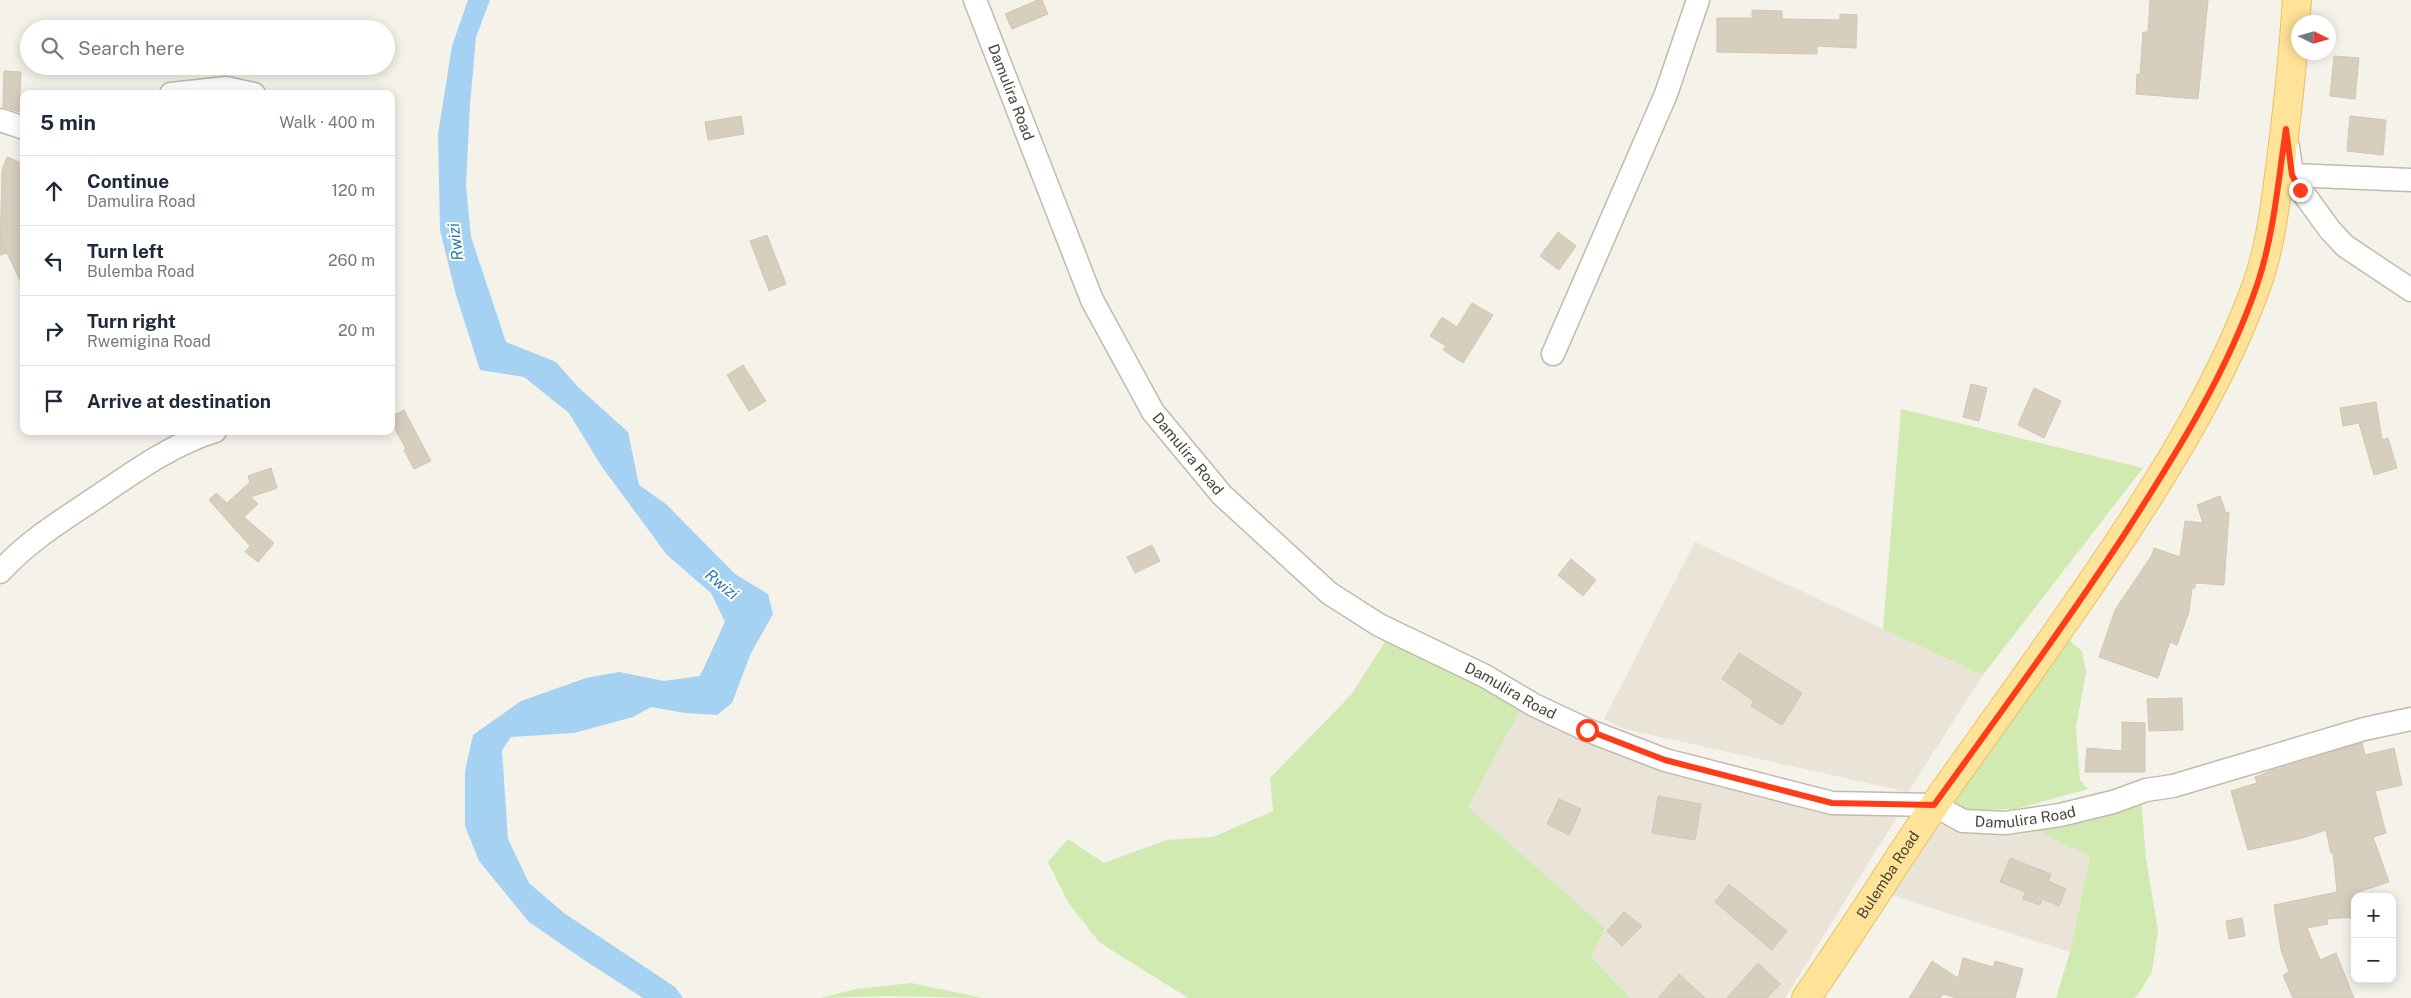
<!DOCTYPE html>
<meta charset="utf-8">
<style>
:root{--surface:#fff;--page:#f2f2f3;--text:#1f2937;--muted:#747a83;--line:#e0e1e3}
body{margin:0;font-family:"Public Sans",sans-serif;background:var(--page);color:var(--text)}
.controls{position:absolute;right:15px;bottom:15px;display:grid;overflow:hidden;border-radius:10px;box-shadow:0 2px 12px #0003}
.controls button{width:45px;height:45px;display:grid;place-items:center;padding:0;border:0;border-bottom:1px solid var(--line);background:var(--surface);color:var(--text);font:25px sans-serif}
.compass{position:absolute;left:2291px;top:15px;width:45px;height:45px;border-radius:50%;background:var(--surface);box-shadow:0 2px 12px #0003;rotate:95deg}
.stop{position:absolute;width:15px;height:15px;margin:-11px;border:4px solid #fe3c17;border-radius:50%;background:#fff}
.stop.end{background:#fe3c17;border-color:#fff;box-shadow:0 1px 5px #0008}
.list{margin:0;padding:0;list-style:none}
h2{display:flex;justify-content:space-between;align-items:center;height:65px;margin:0;padding:0 20px;font-size:21px}
h2 small{font-size:16px;font-weight:400;color:var(--muted)}
.list li{display:grid;grid-template-columns:32px 1fr auto;gap:15px;align-items:center;box-sizing:border-box;height:70px;padding:0 20px;border-top:1px solid var(--line)}
.list b{display:block;font-size:19px;white-space:nowrap}
.list p{margin:0;font-size:16px;white-space:nowrap;color:var(--muted)}
.list em{font-size:16px;font-style:normal;color:var(--muted)}
.icon{flex:none;width:28px;height:28px;fill:none;stroke:currentColor;stroke-width:2;stroke-linecap:round;stroke-linejoin:round}
.map{position:relative;flex:none;width:2411px;height:998px;overflow:hidden}
.search{position:absolute;background:var(--surface);box-shadow:0 2px 12px #0003;left:20px;top:20px;width:375px;height:55px;display:flex;align-items:center;gap:12px;box-sizing:border-box;padding:0 18px;border-radius:28px;color:var(--muted);font-size:19px}
.panel{position:absolute;background:var(--surface);box-shadow:0 2px 12px #0003;left:20px;top:90px;width:375px;height:345px;border-radius:10px}
.map>svg:first-child{display:block}
.residential{fill:#e9e4d7}
.green{fill:#d0eab2}
.water{fill:#a5d2f2}
.building{fill:#d7cebe;stroke:#d2c6b1}
.lines{fill:none;stroke-linecap:round;stroke-linejoin:round}
.minor-casing{stroke:#c1baac;stroke-width:25}
.major-casing{stroke:#e7c166;stroke-width:30}
.minor{stroke:#fff;stroke-width:22}
.major{stroke:#ffe398;stroke-width:28}
.route{stroke:#fe3c17;stroke-width:6}
.labels{text-anchor:middle;stroke-width:4;stroke-linejoin:round;paint-order:stroke}
.street-label{font-size:15px;fill:#494237;stroke:#fff}
.water-label{font-size:16px;font-style:italic;fill:#2c77b1;stroke:#fff}
</style>
<div class="map">
<svg width="2411" height="998" viewBox="0 0 2411 998">
<rect width="100%" height="100%" fill="#f5f2ea"/>
<path class="residential" d="M 1695,542 L 1983,675 L 1908,792 L 1624,729 L 1604,719 Z
M 1524,703 L 1639,755 L 1897,817 L 1785,998 L 1630,998 L 1591,957 L 1468,807 Z
M 1934,822 L 2027,826 L 2090,855 L 2070,952 L 1884,893 Z"/>
<path class="green" d="M 1901,409 L 2143,468 L 1983,675 L 1883,629 Z
M 2057,630 L 2082,651 L 2086,672 L 2076,727 L 2080,780 L 2088,789 L 2016,809 L 1970,810 L 1942,801 Z
M 1388,637 L 1524,703 L 1468,807 L 1605,928 L 1591,957 L 1630,998 L 1188,998 L 1099,942 L 1068,902 L 1048,862 L 1068,839 L 1104,863 L 1166,840 L 1213,837 L 1273,811 L 1270,778 L 1351,695 Z
M 2141,797 L 2146,858 L 2158,930 L 2152,972 L 2138,995 L 2134,998 L 2056,998 L 2070,952 L 2090,856 L 2027,826 Z
M 911,983 L 983,998 L 888,996 L 820,998 L 856,989 Z"/>
<path class="water" d="M 468,0 L 490,0 L 476,37 L 470,105 L 466,186 L 471,237 L 506,342 L 556,362 L 578,387 L 628,432 L 639,485 L 666,504 L 735,574 L 768,594 L 773,614 L 751,653 L 732,703 L 717,715 L 685,713 L 651,707 L 633,717 L 574,733 L 511,737 L 502,750 L 508,839 L 529,883 L 564,913 L 675,987 L 683,998 L 643,998 L 587,962 L 529,922 L 479,861 L 465,826 L 465,771 L 473,735 L 521,701 L 586,678 L 619,672 L 664,681 L 700,676 L 725,622 L 711,593 L 667,555 L 602,467 L 569,413 L 524,377 L 480,370 L 456,295 L 440,230 L 438,134 L 452,46 Z"/>
<path class="building" d="M 1038,0 L 1042,0 L 1048,14 L 1012,29 L 1005,14 Z
M 2150,0 L 2208,0 L 2198,99 L 2136,94 L 2137,74 L 2140,75 L 2143,32 L 2148,32 Z
M 1752,10 L 1782,11 L 1782,19 L 1840,20 L 1840,14 L 1857,15 L 1856,48 L 1817,46 L 1817,54 L 1717,52 L 1717,18 L 1752,18 Z
M 2334,56 L 2359,58 L 2355,99 L 2330,96 Z
M 4,71 L 21,72 L 19,112 L 3,107 Z
M 741,116 L 744,134 L 708,140 L 705,122 Z
M 2350,116 L 2386,120 L 2383,155 L 2347,151 Z
M 7,157 L 24,164 L 24,289 L 7,253 L 0,255 L 2,170 Z
M 1558,232 L 1576,246 L 1559,270 L 1540,256 Z
M 767,235 L 786,284 L 769,291 L 750,241 Z
M 1472,303 L 1493,315 L 1463,363 L 1443,350 L 1446,346 L 1430,336 L 1442,317 L 1457,327 Z
M 743,365 L 766,401 L 749,411 L 727,375 Z
M 1971,384 L 1987,388 L 1979,421 L 1963,417 Z
M 2034,388 L 2061,401 L 2044,438 L 2018,425 Z
M 2376,402 L 2382,440 L 2388,438 L 2397,468 L 2374,475 L 2359,423 L 2343,426 L 2340,408 Z
M 404,410 L 431,461 L 414,469 L 404,450 L 406,449 L 391,422 L 391,417 Z
M 271,468 L 277,488 L 251,497 L 258,504 L 244,517 L 274,543 L 258,562 L 245,552 L 250,546 L 209,500 L 216,493 L 227,503 L 250,482 L 248,476 Z
M 2220,496 L 2226,513 L 2229,512 L 2224,585 L 2195,583 L 2195,588 L 2192,588 L 2189,612 L 2177,645 L 2170,642 L 2158,678 L 2099,657 L 2115,610 L 2152,555 L 2154,548 L 2180,557 L 2185,521 L 2203,523 L 2197,505 Z
M 1152,545 L 1160,561 L 1135,573 L 1127,557 Z
M 1571,559 L 1596,580 L 1583,596 L 1558,575 Z
M 1739,653 L 1802,693 L 1782,725 L 1751,706 L 1754,701 L 1722,679 Z
M 2182,698 L 2183,730 L 2149,731 L 2147,699 Z
M 2122,722 L 2145,723 L 2145,772 L 2085,772 L 2087,748 L 2122,751 Z
M 2362,743 L 2365,755 L 2394,748 L 2402,785 L 2375,791 L 2386,833 L 2373,837 L 2389,882 L 2355,893 L 2355,917 L 2327,919 L 2328,924 L 2307,928 L 2320,960 L 2336,953 L 2354,998 L 2293,998 L 2283,975 L 2289,972 L 2281,950 L 2274,905 L 2337,892 L 2333,852 L 2331,853 L 2326,830 L 2303,838 L 2248,850 L 2231,791 L 2257,783 L 2255,777 L 2273,770 Z
M 1658,796 L 1701,804 L 1695,840 L 1652,833 Z
M 1559,799 L 1581,809 L 1569,835 L 1547,824 Z
M 2010,858 L 2051,874 L 2048,881 L 2066,889 L 2059,906 L 2042,899 L 2040,905 L 2023,899 L 2025,892 L 2000,882 Z
M 1729,884 L 1787,931 L 1772,950 L 1715,902 Z
M 1624,912 L 1642,926 L 1622,946 L 1607,931 Z
M 2242,918 L 2245,936 L 2229,939 L 2226,921 Z
M 1963,958 L 1993,967 L 1995,961 L 2023,969 L 2015,998 L 1956,998 L 1943,994 L 1940,998 L 1909,998 L 1932,961 L 1958,978 Z
M 1758,963 L 1780,984 L 1767,998 L 1727,998 Z
M 1679,974 L 1705,998 L 1658,998 Z"/>
<g class="lines">
<defs>
<g id="minor">
<path id="s1" d="M 975,0 L 1092,300 L 1153,412 L 1222,495 L 1329,593 L 1379,625 L 1485,676 L 1534,705 L 1587,730 L 1665,760 L 1832,803 L 1934,805 L 1963,821 L 2005,823 L 2060,815 L 2113,802 L 2146,790 L 2173,786 L 2364,729 L 2411,719"/>
<path d="M 171,94 L 226,88 L 254,94"/>
<path d="M 0,120 L 24,128"/>
<path d="M 2288,147 L 2292,175 L 2301,190 L 2330,230 L 2345,246 L 2411,290"/>
<path d="M 2292,175 L 2411,180"/>
<path d="M 1553,354 L 1666,94 L 1698,0"/>
<path d="M 0,572 C 27,542 61,521 94,499 C 131,474 172,444 215,431"/>
</g>
<g id="major">
<path id="s2" d="M 1806,998 C 1858,925 1903,848 1955,776 C 2013,695 2071,615 2125,533 C 2176,455 2224,375 2256,287 C 2269,252 2274,213 2279,176 C 2287,117 2293,59 2297,0"/>
</g>
</defs>
<use href="#minor" class="minor-casing"/>
<use href="#major" class="major-casing"/>
<use href="#minor" class="minor"/>
<use href="#major" class="major"/>
</g>
<g class="lines">
<path class="route" d="M 1587,730 L 1665,760 L 1832,803 L 1934,805 C 1999,715 2065,625 2126,532 C 2176,454 2227,373 2257,285 C 2274,235 2278,181 2286,129 L 2292,175 L 2300,190"/>
</g>
<g class="labels">
<g class="street-label">
<text dy="5" stroke="none"><textPath href="#s1" startOffset="99">Damulira Road</textPath></text>
<text dy="5" stroke="none"><textPath href="#s1" startOffset="504">Damulira Road</textPath></text>
<text dy="5" stroke="none"><textPath href="#s1" startOffset="909">Damulira Road</textPath></text>
<text dy="5" stroke="none"><textPath href="#s1" startOffset="1449">Damulira Road</textPath></text>
<text dy="5" stroke="none"><textPath href="#s2" startOffset="148">Bulemba Road</textPath></text>
</g>
<g class="water-label">
<text transform="translate(455 242) rotate(-97)" y="6">Rwizi</text>
<text transform="translate(722 584) rotate(39)" y="6">Rwizi</text>
</g>
</g>
</svg>
<div class="controls">
<button>+</button>
<button>−</button>
</div>
<svg class="compass" viewBox="-18 -18 36 36"><path d="M0-13l5 13h-10z" fill="#e53935"/><path d="M0 13l5-13h-10z" fill="#747a83"/></svg>
<div class="stop" style="left:1587px;top:730px"></div>
<div class="stop end" style="left:2300px;top:190px"></div>
<div class="search"><svg class="icon" aria-label="search" viewBox="0 0 24 24"><circle cx="10" cy="10" r="6"/><path d="M15 15l6 6"/></svg>Search here</div>
<section class="panel">
<h2>5 min<small>Walk · 400 m</small></h2>
<ul class="list">
<li><svg class="icon" aria-label="ahead" viewBox="0 0 24 24"><path d="M12 20V5M6 11l6-6 6 6"/></svg><div><b>Continue</b><p>Damulira Road</p></div><em>120 m</em></li>
<li><svg class="icon" aria-label="left" viewBox="0 0 24 24"><path d="M17 20v-9H6M10 6l-5 5 5 5"/></svg><div><b>Turn left</b><p>Bulemba Road</p></div><em>260 m</em></li>
<li><svg class="icon" aria-label="right" viewBox="0 0 24 24"><path d="M7 20v-9h11M14 6l5 5-5 5"/></svg><div><b>Turn right</b><p>Rwemigina Road</p></div><em>20 m</em></li>
<li><svg class="icon" aria-label="arrive" viewBox="0 0 24 24"><path d="M6 21V4h12l-3 4 3 4H6"/></svg><div><b>Arrive at destination</b></div></li>
</ul>
</section>
</div>
